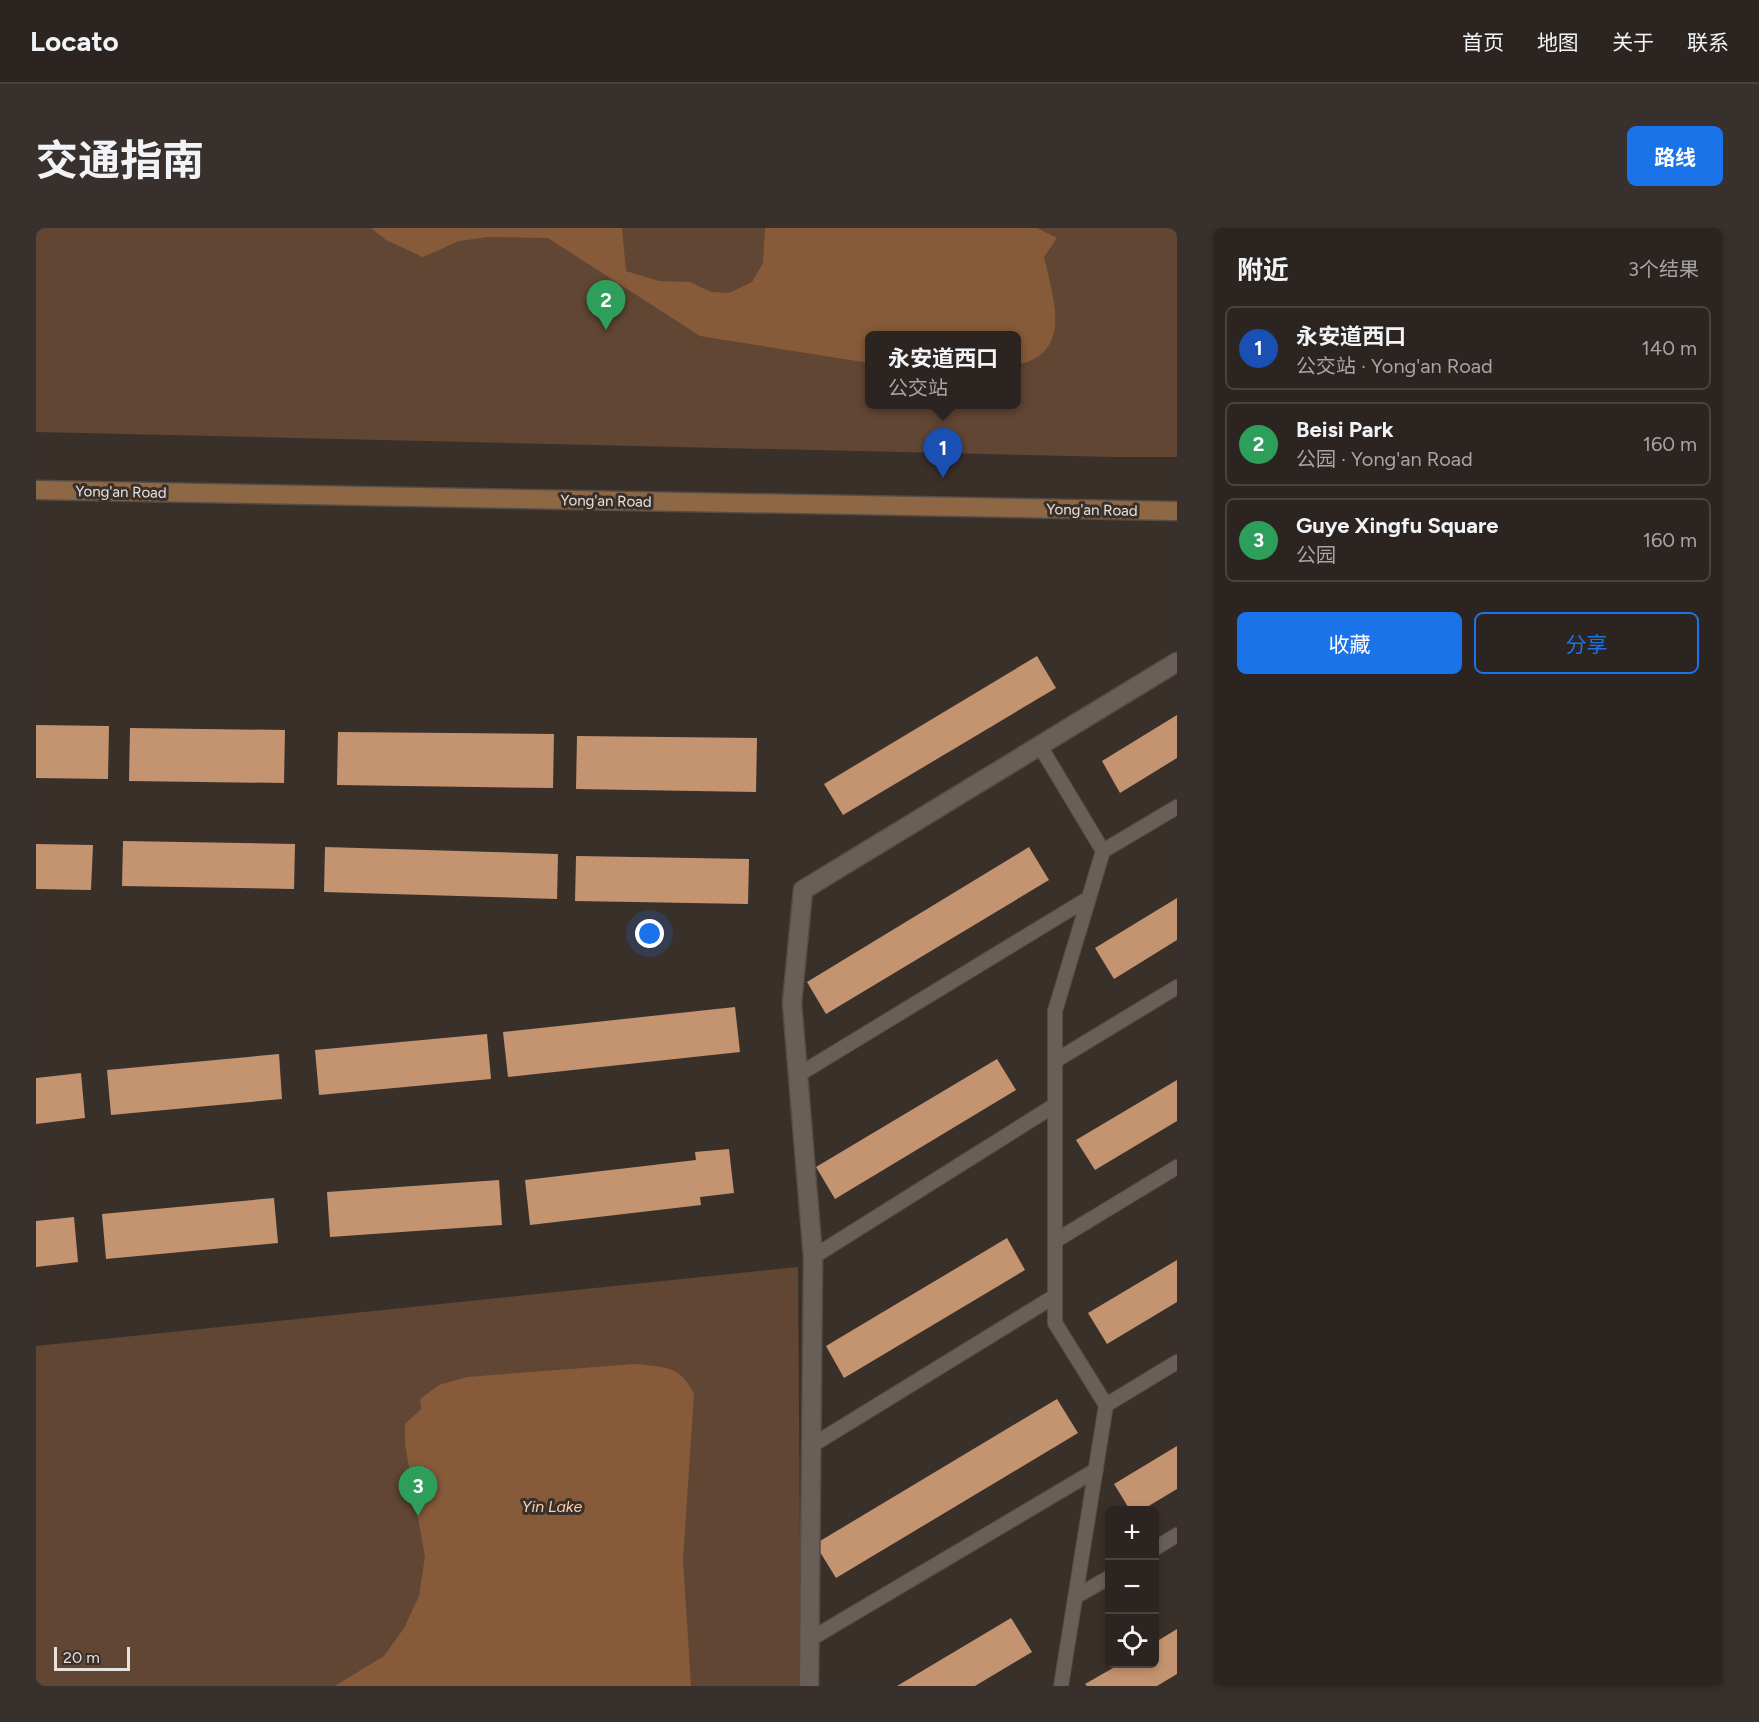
<!DOCTYPE html>
<html lang="zh">
<meta charset="utf-8">
<style>
:root{--surface:#2c2420;--page:#38302d;--text:#f1f3f6;--muted:#a6a4a5;--line:#48413e;--accent:#1a73e8}
body{margin:0;font-family:Figtree,"Noto Sans SC",sans-serif;background:var(--page);color:var(--text)}
.controls{position:absolute;right:18px;bottom:18px;display:grid;overflow:hidden;border-radius:9px;box-shadow:0 3px 9px #0003}
.controls button{width:54px;height:54px;display:grid;place-items:center;padding:0;border:0;border-bottom:2px solid var(--line);background:var(--surface);color:var(--text);font:30px sans-serif}
.scale{position:absolute;left:18px;bottom:15px;width:76px;box-sizing:border-box;padding-left:6px;border:3px solid #e8e2de;border-top:0;font-size:16px;line-height:21px;white-space:nowrap;color:#e8e2de;-webkit-text-stroke:4px #3a302a;paint-order:stroke}
.you{position:absolute;left:614px;top:706px;width:21px;height:21px;margin:-15px;border:4px solid #fff;border-radius:50%;background:#1a73e8;box-shadow:0 0 0 9px #1a73e833}
.badge{display:grid;place-items:center;width:39px;height:39px;border-radius:50%;background:var(--accent);color:#fff;font-size:20px;font-weight:700}
.pin{position:absolute;translate:-50% -50px;filter:drop-shadow(0 2px 3px #0008)}
.pin::after{content:'';position:absolute;top:32px;width:21px;height:18px;background:inherit;clip-path:polygon(0 0,100% 0,50% 100%)}
.popup{position:absolute;left:829px;top:103px;width:156px;height:78px;box-sizing:border-box;display:grid;place-content:center;border-radius:9px;background:var(--surface);filter:drop-shadow(0 2px 4px #0005);font-size:20px;white-space:nowrap;color:var(--muted)}
.popup b{font-size:22px;color:var(--text)}
.popup::after{content:'';position:absolute;left:50%;top:100%;margin-left:-12px;border:12px solid transparent;border-top-color:var(--surface)}
.list{margin:0;padding:0;list-style:none}
h2{display:flex;justify-content:space-between;align-items:center;height:78px;margin:0;padding:0 24px;font-size:26px}
h2 small{font-size:20px;font-weight:400;color:var(--muted)}
.list li{display:grid;grid-template-columns:39px 1fr auto;gap:18px;align-items:center;box-sizing:border-box;height:84px;margin:0 12px 12px;padding:0 12px;border:2px solid var(--line);border-radius:9px}
.list b{display:block;font-size:22px;white-space:nowrap}
.list p{margin:0;font-size:20px;white-space:nowrap;color:var(--muted)}
.list em{font-size:20px;font-style:normal;color:var(--muted)}
.actions{display:flex;gap:12px;padding:18px 24px}
.actions a{flex:1;padding:14px 0;border:2px solid var(--accent);border-radius:9px;text-align:center;font-size:21px;color:var(--accent)}
.actions .main{background:var(--accent);color:#fff}
.icon{flex:none;width:33px;height:33px;fill:none;stroke:currentColor;stroke-width:2;stroke-linecap:round;stroke-linejoin:round}
.map{position:relative;flex:none;width:1141px;height:1458px;overflow:hidden;border-radius:9px}
header{display:flex;align-items:center;gap:36px;box-sizing:border-box;height:84px;padding:0 30px;background:var(--surface);border-bottom:2px solid var(--line)}
header strong{font-size:28px}
nav{display:flex;gap:33px;margin-inline-start:auto;font-size:21px}
.intro{display:flex;align-items:center;justify-content:space-between;box-sizing:border-box;height:144px;padding:0 36px}
h1{margin:0;font-size:42px}
.button{padding:15px 27px;border-radius:9px;background:var(--accent);color:#fff;font-size:21px;font-weight:700}
main{display:flex;gap:36px;padding:0 36px}
aside{flex:1;background:var(--surface);border-radius:9px;box-shadow:0 3px 9px #0003}
.map>svg:first-child{display:block}
.green{fill:#604633;fill-rule:evenodd}
.water{fill:#875b39}
.building{fill:#c49471}
.lines{fill:none;stroke-linecap:round;stroke-linejoin:round}
.service-casing{stroke:#554d47;stroke-width:16}
.minor-casing{stroke:#554d47;stroke-width:21}
.secondary-casing{stroke:#554d47;stroke-width:21}
.service{stroke:#695f58;stroke-width:14}
.minor{stroke:#695f58;stroke-width:18}
.secondary{stroke:#8e6844;stroke-width:18}
.labels{text-anchor:middle;stroke-width:6;stroke-linejoin:round;paint-order:stroke}
.street-label{font-size:15px;fill:#e8e2de;stroke:#3a302a}
.water-label{font-size:16px;font-style:italic;fill:#fcd0b2;stroke:#3a302a}
</style>
<header>
<strong>Locato</strong>
<nav><a>首页</a><a>地图</a><a>关于</a><a>联系</a></nav>
</header>
<div class="intro"><h1>交通指南</h1><a class="button">路线</a></div>
<main>
<div class="map">
<svg width="1141" height="1458" viewBox="0 0 1141 1458">
<rect width="100%" height="100%" fill="#3a302a"/>
<path class="green" d="M 0,0 L 1141,0 L 1141,229 L 1078,229 L 0,204 ZM 834,107 L 980,107 L 980,176 L 834,176 Z
M 762,1039 L 765,1458 L 0,1458 L 0,1118 Z"/>
<path class="water" d="M 335,0 L 586,0 L 590,43 L 623,53 L 654,54 L 675,64 L 693,65 L 716,54 L 727,35 L 729,0 L 1001,0 L 1021,10 L 1008,29 C 1017,69 1038,125 981,137 L 980,107 L 834,107 L 833,135 L 664,108 L 512,10 L 452,9 L 423,13 L 387,29 L 350,12 Z
M 599,1136 C 628,1139 644,1137 658,1166 L 647,1332 L 655,1458 L 299,1458 L 348,1428 L 368,1400 L 383,1368 L 389,1329 L 369,1216 L 369,1196 L 385,1181 L 384,1171 L 403,1157 L 431,1149 Z"/>
<path class="building" d="M 1001,428 L 1020,460 L 807,587 L 788,556 Z
M 1141,487 L 1141,530 L 1084,565 L 1066,533 Z
M 0,497 L 73,498 L 72,551 L 0,550 Z
M 94,500 L 249,502 L 248,555 L 93,553 Z
M 302,504 L 518,506 L 517,560 L 301,557 Z
M 541,508 L 721,510 L 720,564 L 540,561 Z
M 87,613 L 259,616 L 258,661 L 86,658 Z
M 0,616 L 57,617 L 55,662 L 0,661 Z
M 289,619 L 522,626 L 521,671 L 288,664 Z
M 993,619 L 1013,652 L 790,786 L 771,754 Z
M 540,628 L 713,631 L 712,676 L 539,673 Z
M 1141,670 L 1141,712 L 1078,751 L 1059,720 Z
M 699,779 L 704,824 L 472,849 L 467,804 Z
M 451,806 L 455,851 L 283,867 L 279,822 Z
M 243,826 L 246,871 L 75,887 L 71,842 Z
M 961,831 L 980,862 L 799,971 L 780,939 Z
M 45,845 L 49,890 L 0,896 L 0,850 Z
M 1141,852 L 1141,893 L 1059,942 L 1040,912 Z
M 693,921 L 698,965 L 664,969 L 665,977 L 494,997 L 489,952 L 660,932 L 659,924 Z
M 463,952 L 466,997 L 294,1009 L 291,964 Z
M 238,970 L 242,1015 L 70,1031 L 66,986 Z
M 38,989 L 42,1034 L 0,1039 L 0,993 Z
M 971,1010 L 989,1042 L 808,1150 L 790,1118 Z
M 1141,1032 L 1141,1074 L 1071,1116 L 1052,1085 Z
M 1021,1171 L 1042,1205 L 800,1350 L 779,1316 Z
M 1141,1218 L 1141,1261 L 1106,1282 L 1094,1282 L 1078,1256 Z
M 975,1390 L 996,1424 L 939,1458 L 861,1458 Z
M 1141,1401 L 1141,1446 L 1121,1458 L 1051,1458 L 1049,1456 L 1084,1436 L 1118,1436 L 1118,1415 Z"/>
<g class="lines">
<defs>
<path id="service" d="M 1004,518 L 1067,623 L 1019,783 L 1019,1095 L 1070,1177 L 1025,1458
M 1067,623 L 1141,579
M 1019,833 L 1141,759
M 762,847 L 1053,670
M 1019,1013 L 1141,939
M 777,1029 L 1019,877
M 1070,1177 L 1141,1134
M 775,1218 L 1019,1068
M 1118,1321 L 1141,1307
M 1039,1369 L 1074,1349
M 773,1412 L 1060,1242"/>
<path id="minor" d="M 773,1458 L 777,1029 L 756,775 L 767,662 L 1141,434"/>
<path id="secondary" d="M 0,262 L 1141,283"/>
</defs>
<use href="#service" class="service-casing"/>
<use href="#minor" class="minor-casing"/>
<use href="#secondary" class="secondary-casing"/>
<use href="#service" class="service"/>
<use href="#minor" class="minor"/>
<use href="#secondary" class="secondary"/>
</g>
<g class="labels">
<g class="street-label">
<text transform="translate(85 264) rotate(1)" y="5">Yong'an Road</text>
<text transform="translate(570 273) rotate(1)" y="5">Yong'an Road</text>
<text transform="translate(1056 282) rotate(1)" y="5">Yong'an Road</text>
</g>
<g class="water-label">
<text x="516" y="1284">Yin Lake</text>
</g>
</g>
</svg>
<div class="controls">
<button>+</button>
<button>−</button>
<button><svg class="icon" aria-label="locate" viewBox="0 0 24 24"><circle cx="12" cy="12" r="6"/><path d="M12 2v4M12 18v4M2 12h4M18 12h4"/></svg></button>
</div>
<div class="scale">20 m</div>
<div class="you"></div>
<div class="pin badge" style="left:907px;top:250px;background:#1a4fb4">1</div>
<div class="popup"><b>永安道西口</b>公交站</div>
<div class="pin badge" style="left:570px;top:102px;background:#2e9e5b">2</div>
<div class="pin badge" style="left:382px;top:1288px;background:#2e9e5b">3</div>
</div>
<aside>
<h2>附近<small>3个结果</small></h2>
<ul class="list">
<li><span class="badge" style="background:#1a4fb4">1</span><div><b>永安道西口</b><p>公交站 · Yong'an Road</p></div><em>140 m</em></li>
<li><span class="badge" style="background:#2e9e5b">2</span><div><b>Beisi Park</b><p>公园 · Yong'an Road</p></div><em>160 m</em></li>
<li><span class="badge" style="background:#2e9e5b">3</span><div><b>Guye Xingfu Square</b><p>公园</p></div><em>160 m</em></li>
</ul>
<div class="actions"><a class="main">收藏</a><a>分享</a></div>
</aside>
</main>
